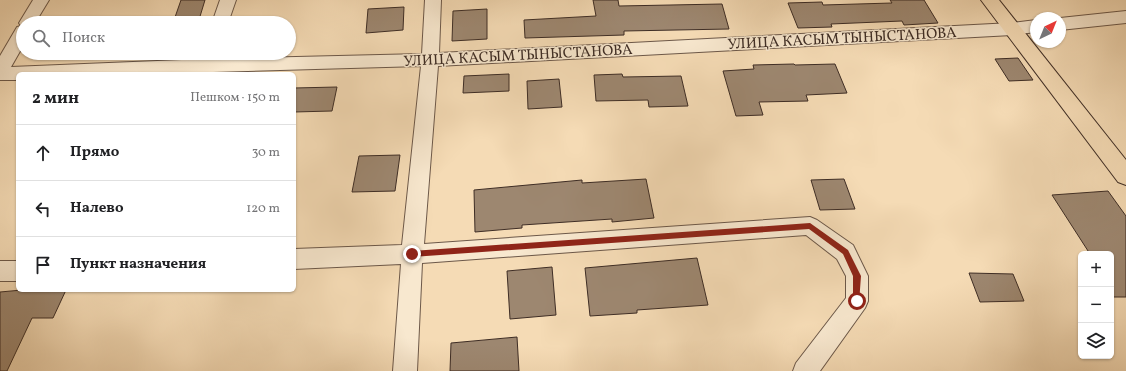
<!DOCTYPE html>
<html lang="ru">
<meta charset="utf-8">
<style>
:root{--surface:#fff;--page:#f2f2f2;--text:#202124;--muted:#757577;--line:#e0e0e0}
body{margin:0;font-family:Vollkorn,serif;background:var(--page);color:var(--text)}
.controls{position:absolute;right:12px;bottom:12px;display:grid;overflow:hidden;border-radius:6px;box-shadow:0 1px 3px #0004}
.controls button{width:36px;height:36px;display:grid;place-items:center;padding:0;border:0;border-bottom:1px solid var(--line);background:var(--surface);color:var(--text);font:20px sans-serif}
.compass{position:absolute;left:1030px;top:12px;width:36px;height:36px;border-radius:50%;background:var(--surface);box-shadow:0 1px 3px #0004;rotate:43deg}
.stop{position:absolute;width:12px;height:12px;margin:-9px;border:3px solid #8f2418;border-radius:50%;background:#fff}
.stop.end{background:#8f2418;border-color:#fff;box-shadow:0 1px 4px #0008}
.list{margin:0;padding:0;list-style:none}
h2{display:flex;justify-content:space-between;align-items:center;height:52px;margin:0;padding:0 16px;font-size:17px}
h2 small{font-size:13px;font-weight:400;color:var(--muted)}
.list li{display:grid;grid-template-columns:26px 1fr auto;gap:12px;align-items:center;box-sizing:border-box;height:56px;padding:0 16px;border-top:1px solid var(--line)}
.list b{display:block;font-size:15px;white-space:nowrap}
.list em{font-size:13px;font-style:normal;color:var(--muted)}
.icon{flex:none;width:22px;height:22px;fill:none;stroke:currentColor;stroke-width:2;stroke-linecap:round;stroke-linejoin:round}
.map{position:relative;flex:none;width:1126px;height:371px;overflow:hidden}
.search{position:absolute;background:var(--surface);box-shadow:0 1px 3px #0004;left:16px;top:16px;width:280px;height:44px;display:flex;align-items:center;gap:10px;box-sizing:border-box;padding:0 14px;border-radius:22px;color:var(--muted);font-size:15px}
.panel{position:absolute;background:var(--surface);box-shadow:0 1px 3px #0004;left:16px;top:72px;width:280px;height:220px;border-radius:6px}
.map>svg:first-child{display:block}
.building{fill:#9d8770;stroke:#3e2d25}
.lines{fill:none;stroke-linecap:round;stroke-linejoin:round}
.street-casing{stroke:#6c5849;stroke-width:2}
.highway-casing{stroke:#3e2d25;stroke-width:2}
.street{fill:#f8e8cf;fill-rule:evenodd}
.highway{fill:#f5dbb5;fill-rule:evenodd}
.route{fill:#8f2418}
.labels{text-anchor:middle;stroke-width:3;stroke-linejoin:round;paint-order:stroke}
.street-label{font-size:15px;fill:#3e2d25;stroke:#f8e8cf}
</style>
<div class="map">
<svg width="1126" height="371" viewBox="0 0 1126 371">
<rect width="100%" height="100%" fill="#f5dbb5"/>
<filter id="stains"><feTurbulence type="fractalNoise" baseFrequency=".005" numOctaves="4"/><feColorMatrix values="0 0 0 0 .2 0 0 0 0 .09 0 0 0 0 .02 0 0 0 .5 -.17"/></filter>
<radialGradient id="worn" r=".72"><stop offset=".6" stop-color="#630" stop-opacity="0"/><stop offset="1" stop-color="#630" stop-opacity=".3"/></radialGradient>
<path class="building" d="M 181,0 L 205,0 L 198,23 L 173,23 Z
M 593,0 L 618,0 L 619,6 L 722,4 L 729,29 L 624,31 L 624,35 L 525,38 L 524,20 L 596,16 Z
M 890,0 L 924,0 L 938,23 L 904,25 L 902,21 L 831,24 L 832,27 L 798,28 L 788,3 L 822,2 L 823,5 L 892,3 Z
M 404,7 L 403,30 L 366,33 L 368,9 Z
M 487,9 L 487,39 L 452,41 L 453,11 Z
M 1018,58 L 1033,80 L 1009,81 L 995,59 Z
M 794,64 L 795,65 L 835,64 L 847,93 L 806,95 L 808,101 L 759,102 L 763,115 L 736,116 L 723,71 L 754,69 L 753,65 Z
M 509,74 L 509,91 L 463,93 L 464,76 Z
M 622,74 L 623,77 L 681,76 L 688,106 L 649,107 L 648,100 L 596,101 L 594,75 Z
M 559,79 L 562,107 L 528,109 L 527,81 Z
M 337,87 L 332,111 L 294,112 L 294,88 Z
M 400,155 L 395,191 L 352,192 L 359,156 Z
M 646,179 L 654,218 L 612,222 L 612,219 L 522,225 L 522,228 L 475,232 L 474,190 L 582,180 L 582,183 Z
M 844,179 L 855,209 L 820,210 L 811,180 Z
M 1108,191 L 1126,216 L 1126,297 L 1111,297 L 1111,254 L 1090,254 L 1052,195 Z
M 697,258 L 708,305 L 637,310 L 637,313 L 590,316 L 585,268 Z
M 552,267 L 556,315 L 510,319 L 507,271 Z
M 969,273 L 1013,274 L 1024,301 L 980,302 Z
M 22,290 L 66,290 L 53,318 L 32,318 L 7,371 L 0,371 L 0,292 Z
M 517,337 L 519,371 L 450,371 L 451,343 Z"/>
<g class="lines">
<defs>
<path id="street" d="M 33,0 L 49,0 L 35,23 L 23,23 L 23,46 L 11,67 L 206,59 L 422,54 L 425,0 L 441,0 L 439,53 L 1012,23 L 1036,20 L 1036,32 L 1012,35 L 438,66 L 424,244 L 810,217 L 817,220 L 853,245 L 868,276 L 868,301 L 865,308 L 820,371 L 793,371 L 796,363 L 846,298 L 846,276 L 837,259 L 806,235 L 422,263 L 417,371 L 393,371 L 401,264 L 294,269 L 294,249 L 402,245 L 421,66 L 144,74 L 18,74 L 18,80 L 0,80 L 0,56 L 17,27 L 21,26 L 19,23 Z
M 220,0 L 236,0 L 228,23 L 212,23 Z
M 1126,11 L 1126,23 L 1060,30 L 1060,18 Z
M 0,261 L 18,261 L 18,281 L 0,281 Z"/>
<path id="highway" d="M 981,0 L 999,0 L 1126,160 L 1126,185 L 1118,182 Z"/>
</defs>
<use href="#street" class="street-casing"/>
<use href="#highway" class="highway-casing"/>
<use href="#street" class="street"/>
<use href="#highway" class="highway"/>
</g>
<path class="route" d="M 810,223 L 848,250 L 861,276 L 859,303 L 857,304 L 853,301 L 853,276 L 843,254 L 809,229 L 412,257 L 409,254 L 412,251 Z"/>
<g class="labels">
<g class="street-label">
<text transform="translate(842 38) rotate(-3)" y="5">УЛИЦА КАСЫМ ТЫНЫСТАНОВА</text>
<text transform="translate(518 55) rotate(-3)" y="5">УЛИЦА КАСЫМ ТЫНЫСТАНОВА</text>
</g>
</g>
<rect width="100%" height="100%" filter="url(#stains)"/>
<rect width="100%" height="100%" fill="url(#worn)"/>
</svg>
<div class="controls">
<button>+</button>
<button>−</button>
<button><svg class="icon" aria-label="layers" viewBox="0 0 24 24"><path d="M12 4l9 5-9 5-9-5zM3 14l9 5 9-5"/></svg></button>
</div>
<svg class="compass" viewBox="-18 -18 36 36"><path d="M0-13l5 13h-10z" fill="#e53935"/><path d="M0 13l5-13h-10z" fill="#757577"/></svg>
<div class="stop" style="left:857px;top:301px"></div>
<div class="stop end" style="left:412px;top:254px"></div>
<div class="search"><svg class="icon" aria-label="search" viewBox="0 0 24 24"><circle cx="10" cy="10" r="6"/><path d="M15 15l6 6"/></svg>Поиск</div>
<section class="panel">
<h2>2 мин<small>Пешком · 150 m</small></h2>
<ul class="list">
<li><svg class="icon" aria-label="ahead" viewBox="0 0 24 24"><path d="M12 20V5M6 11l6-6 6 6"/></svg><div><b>Прямо</b></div><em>30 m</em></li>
<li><svg class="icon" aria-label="left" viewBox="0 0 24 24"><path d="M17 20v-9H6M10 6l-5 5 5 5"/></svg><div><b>Налево</b></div><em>120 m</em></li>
<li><svg class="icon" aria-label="arrive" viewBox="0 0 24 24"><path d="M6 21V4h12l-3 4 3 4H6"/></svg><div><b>Пункт назначения</b></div></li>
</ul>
</section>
</div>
